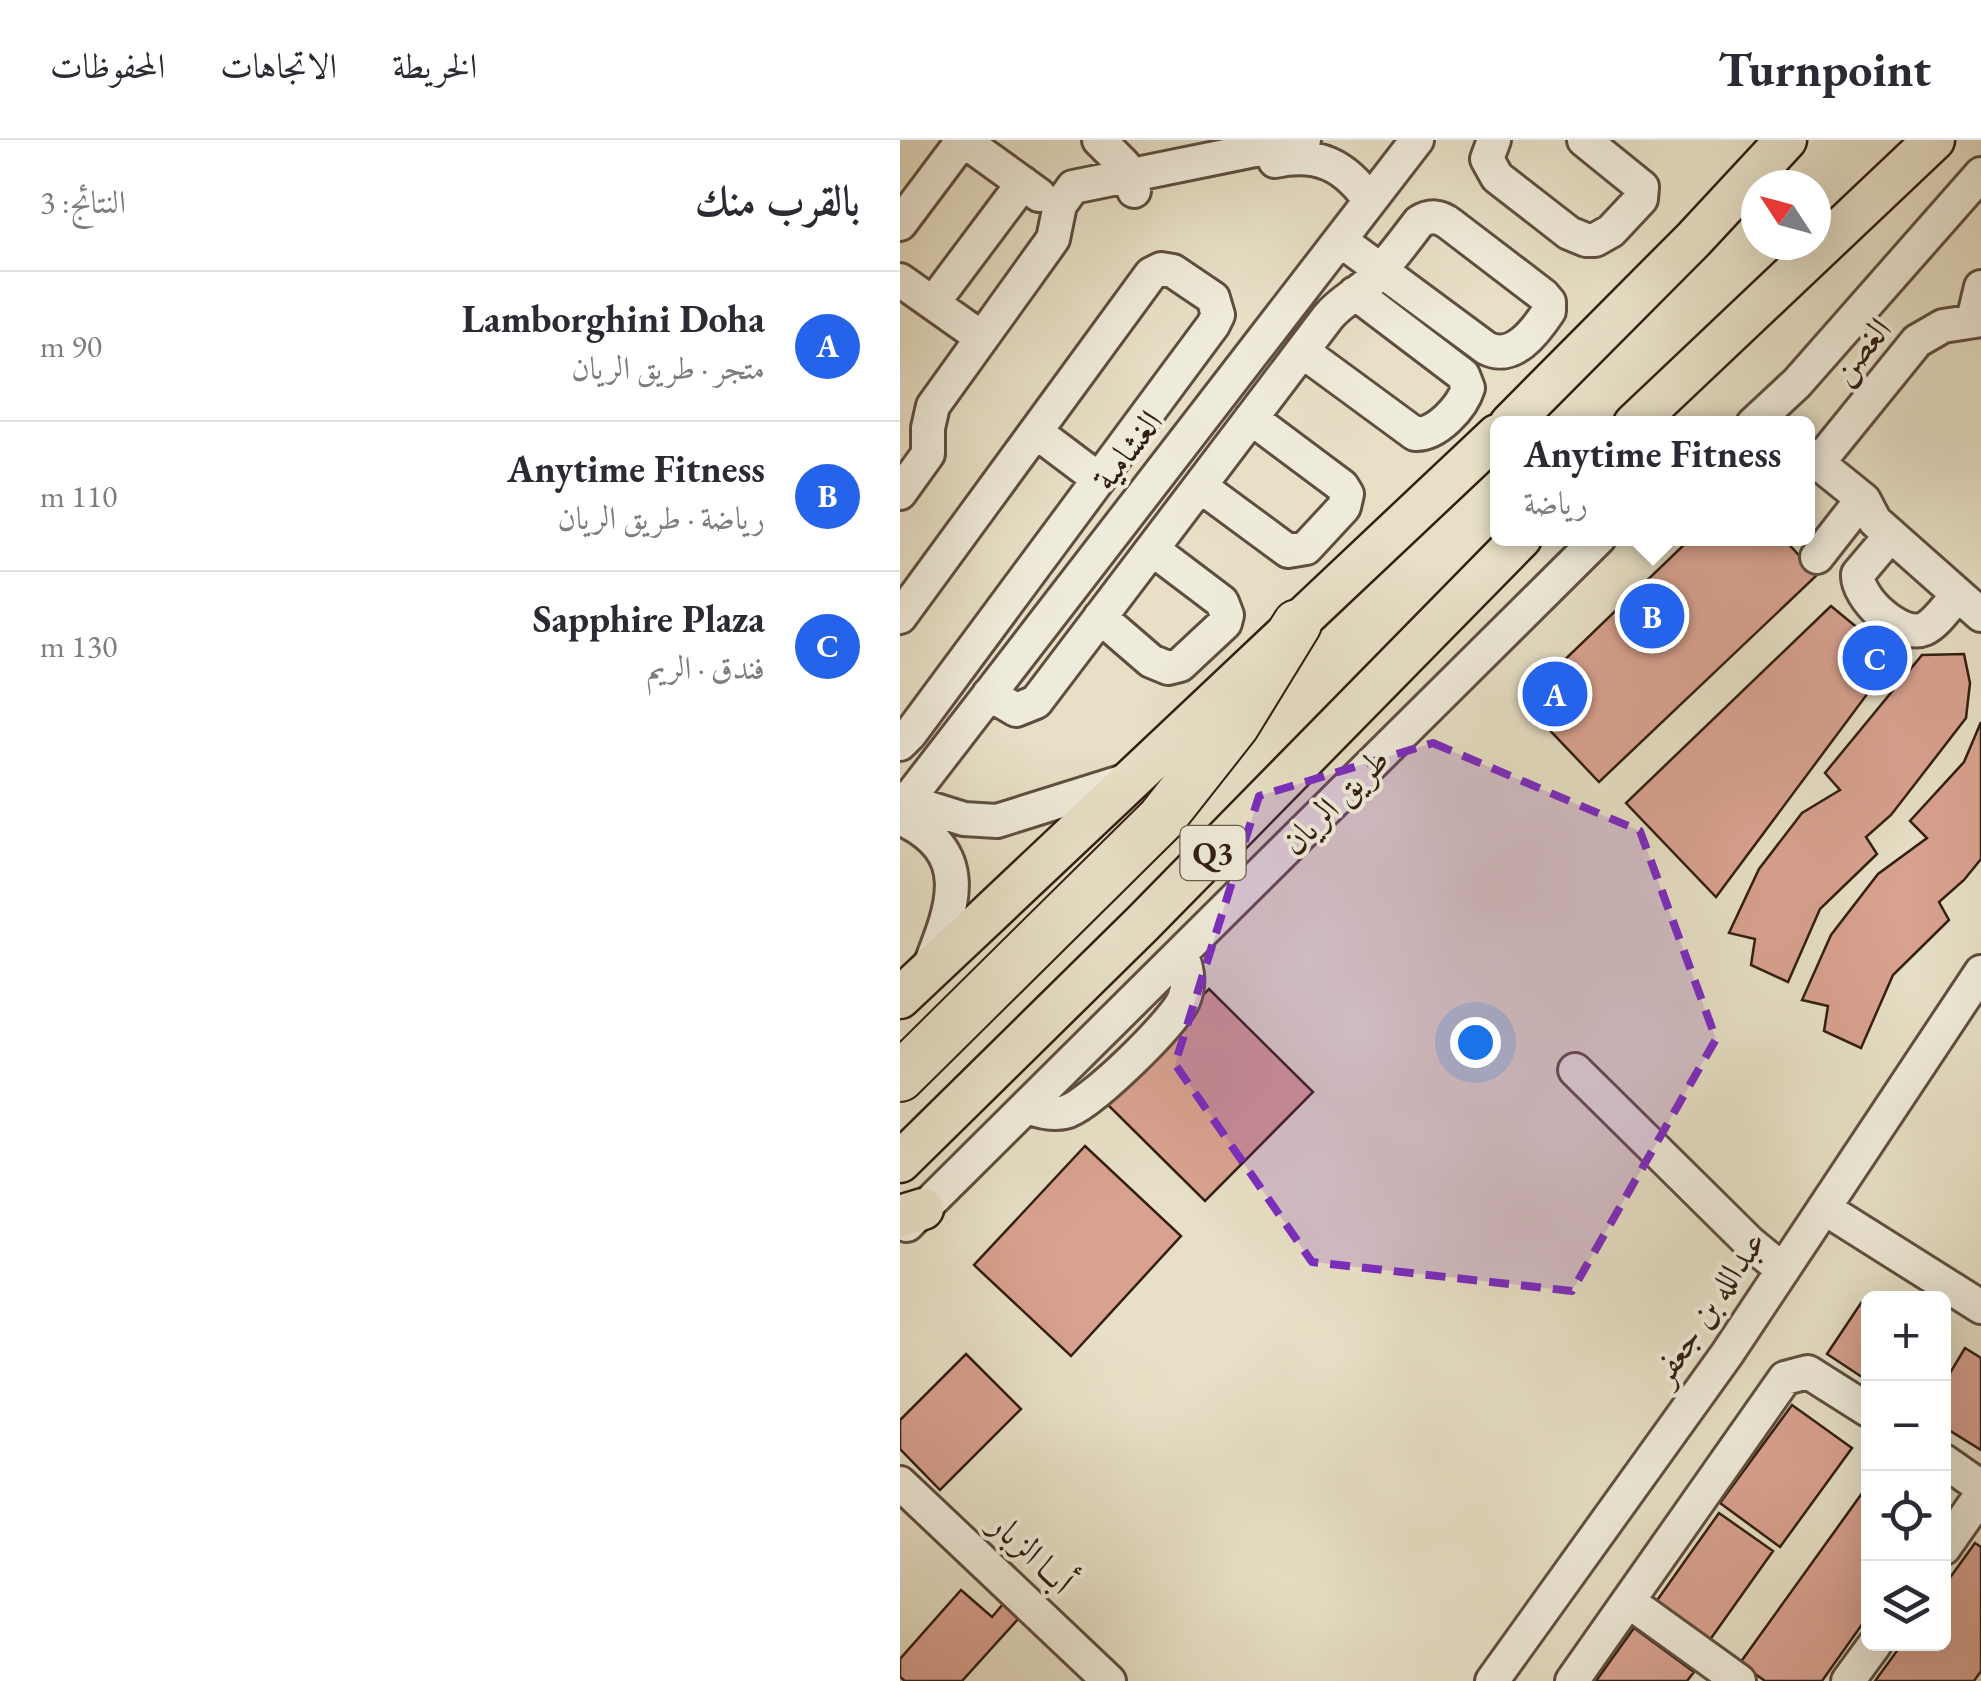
<!DOCTYPE html>
<html lang="ar">
<meta charset="utf-8">
<style>
:root{--surface:#fff;--page:#f2f2f3;--text:#2b2b33;--muted:#7c7c81;--line:#e1e1e2;--accent:#2563eb}
body{margin:0;font-family:"EB Garamond",Amiri,serif;background:var(--page);color:var(--text);direction:rtl}
.controls{position:absolute;right:30px;bottom:30px;display:grid;overflow:hidden;border-radius:15px;box-shadow:0 10px 40px #0002}
.controls button{width:90px;height:90px;display:grid;place-items:center;padding:0;border:0;border-bottom:2px solid var(--line);background:var(--surface);color:var(--text);font:50px sans-serif}
.compass{position:absolute;left:841px;top:30px;width:90px;height:90px;border-radius:50%;background:var(--surface);box-shadow:0 10px 40px #0002;rotate:306deg}
.you{position:absolute;left:575px;top:902px;width:35px;height:35px;margin:-25px;border:8px solid #fff;border-radius:50%;background:#1a73e8;box-shadow:0 0 0 15px #1a73e833}
.badge{display:grid;place-items:center;width:65px;height:65px;border-radius:50%;background:var(--accent);color:#fff;font-size:32px;font-weight:700}
.pin{position:absolute;translate:-50% -50%;border:5px solid #fff;box-shadow:0 2px 10px #0006}
.popup{position:absolute;left:590px;top:276px;width:325px;height:130px;box-sizing:border-box;display:grid;place-content:center;border-radius:15px;background:var(--surface);filter:drop-shadow(0 2px 8px #0005);font-size:32px;white-space:nowrap;color:var(--muted)}
.popup b{font-size:38px;color:var(--text)}
.popup::after{content:'';position:absolute;left:50%;top:100%;margin-left:-20px;border:20px solid transparent;border-top-color:var(--surface)}
.list{margin:0;padding:0;list-style:none}
h2{display:flex;justify-content:space-between;align-items:center;height:130px;margin:0;padding:0 40px;font-size:42px}
h2 small{font-size:32px;font-weight:400;color:var(--muted)}
.list li{display:grid;grid-template-columns:65px 1fr auto;gap:30px;align-items:center;box-sizing:border-box;height:150px;padding:0 40px;border-top:2px solid var(--line)}
.list b{display:block;font-size:38px;white-space:nowrap}
.list p{margin:0;font-size:32px;white-space:nowrap;color:var(--muted)}
.list em{font-size:32px;font-style:normal;color:var(--muted)}
.icon{flex:none;width:55px;height:55px;fill:none;stroke:currentColor;stroke-width:2;stroke-linecap:round;stroke-linejoin:round}
.map{position:relative;flex:none;width:1081px;height:1541px;overflow:hidden;direction:ltr}
header{display:flex;align-items:center;gap:60px;box-sizing:border-box;height:140px;padding:0 50px;background:var(--surface);border-bottom:2px solid var(--line)}
header strong{font-size:48px}
nav{display:flex;gap:55px;margin-inline-start:auto;font-size:35px}
main{display:flex}
aside{flex:1;background:var(--surface)}
.map>svg:first-child{display:block}
.building{fill:#d9a290;stroke:#321e12;stroke-width:2.5}
.lines{fill:none;stroke-linecap:round;stroke-linejoin:round}
.minor-casing{stroke:#5f4e3f;stroke-width:38}
.major-casing{stroke:#321e12;stroke-width:45}
.highway-casing{stroke:#321e12;stroke-width:52}
.minor{stroke:#efebda;stroke-width:32}
.major{stroke:#e7e0c6;stroke-width:40}
.highway{stroke:#e7e0c6;stroke-width:48}
.marked{fill:#7b2cbf;fill-opacity:0.2;stroke:#7b2cbf;stroke-width:8;stroke-dasharray:20 12;stroke-linejoin:round}
.labels{text-anchor:middle;stroke-width:8;stroke-linejoin:round;paint-order:stroke}
.shield{fill:#efebda;stroke:#6b5c4e;stroke-width:2.5}
.shield-label{font-size:32px;font-weight:bold;fill:#321e12}
.street-label{font-size:35px;fill:#321e12;stroke:#efebda}
</style>
<header>
<strong>Turnpoint</strong>
<nav><a>الخريطة</a><a>الاتجاهات</a><a>المحفوظات</a></nav>
</header>
<main>
<div class="map">
<svg width="1081" height="1541" viewBox="0 0 1081 1541">
<rect width="100%" height="100%" fill="#e7e0c6"/>
<filter id="stains"><feTurbulence type="fractalNoise" baseFrequency=".002" numOctaves="4"/><feColorMatrix values="0 0 0 0 .2 0 0 0 0 .09 0 0 0 0 .02 0 0 0 .5 -.17"/></filter>
<radialGradient id="worn" r=".72"><stop offset=".6" stop-color="#630" stop-opacity="0"/><stop offset="1" stop-color="#630" stop-opacity=".3"/></radialGradient>
<path class="building" d="M 791,398 L 883,398 L 917,435 L 699,642 L 622,561 Z
M 931,466 L 994,518 L 816,757 L 726,663 Z
M 1064,514 L 1070,543 L 1066,578 L 991,675 L 966,697 L 977,714 L 920,769 L 888,842 L 851,825 L 855,799 L 829,793 L 859,729 L 902,673 L 940,650 L 925,633 L 1022,515 Z
M 1081,582 L 1081,719 L 1064,740 L 1039,762 L 1049,780 L 993,835 L 961,908 L 924,891 L 928,866 L 902,860 L 931,795 L 978,734 L 1027,698 L 1010,681 L 1064,622 Z
M 309,849 L 413,952 L 305,1061 L 201,958 Z
M 185,1006 L 281,1096 L 171,1216 L 74,1125 Z
M 961,1163 L 968,1168 L 968,1241 L 927,1214 Z
M 1065,1208 L 1081,1218 L 1081,1310 L 1044,1287 L 1044,1243 Z
M 66,1214 L 121,1269 L 40,1350 L 0,1309 L 0,1280 Z
M 892,1265 L 952,1308 L 880,1407 L 820,1363 Z
M 968,1345 L 968,1476 L 922,1541 L 865,1541 L 840,1523 Z
M 819,1373 L 873,1411 L 807,1504 L 753,1466 Z
M 1075,1403 L 1081,1407 L 1081,1531 L 1074,1541 L 975,1541 L 1002,1504 L 1044,1504 L 1044,1446 Z
M 61,1450 L 92,1477 L 103,1464 L 119,1478 L 62,1541 L 5,1541 L 0,1537 L 0,1519 Z
M 734,1488 L 794,1532 L 787,1541 L 696,1541 Z"/>
<g class="lines">
<defs>
<path id="minor" d="M 63,0 L 139,55
M 199,0 L 224,25 L 234,51
M 594,0 L 587,19 L 597,37 L 669,93 L 686,100 L 695,100 L 711,91 L 741,59 L 742,47 L 684,0
M 375,21 C 418,12 445,25 470,61
M 0,84 L 63,0
M 0,140 L 82,198
M 33,163 L 123,43
M 1073,180 L 1081,147
M 402,211 L 515,294 C 537,295 562,267 568,248 L 563,235 L 455,153
M 853,284 L 897,243 L 1081,34
M 136,292 L 197,338
M 907,314 L 964,360 L 975,381 L 1081,475
M 918,323 L 1017,201 L 1043,186 L 1081,180
M 300,346 L 388,411 L 406,408 L 444,367 L 447,354 L 442,346 L 351,278
M 0,353 L 28,314 L 28,288 L 33,266 L 153,99 L 160,65 L 173,47 L 404,0
M 991,395 L 958,434 C 956,457 1000,499 1024,489 C 1037,483 1048,465 1058,455
M 917,417 L 953,371
M 0,477 L 251,134 L 261,129 L 273,131 L 313,158 L 318,175 L 313,185 L 10,594 L 0,604
M 200,477 L 251,521 L 268,528 L 280,525 L 325,483 L 327,475 L 322,462 L 252,409
M 89,554 L 116,570 L 136,562 L 428,177 C 441,161 458,154 472,140 C 489,122 504,102 519,82 C 530,75 540,76 550,84 L 643,155 L 649,162 L 649,171 C 635,192 613,222 586,208 L 440,100
M 0,659 L 64,679 L 97,681 L 234,638
M 0,670 L 517,0
M 0,678 C 77,713 52,769 28,830
M 675,930 L 850,1103 L 883,1130
M 126,967 C 139,971 152,975 165,972 C 188,967 275,882 284,859 C 290,843 288,829 281,813
M 924,1068 L 1081,1167
M 7,1085 L 699,398
M 1044,1321 L 1081,1347
M 0,1343 L 209,1541
M 1044,1408 L 1081,1355
M 728,1461 L 839,1541
M 592,1541 L 827,1214 L 1081,832
M 672,1541 L 885,1238 L 908,1232 L 968,1270
M 948,1541 L 975,1504"/>
<path id="major" d="M 610,284 L 794,99 L 886,0
M 734,284 L 1034,0
M 0,858 L 597,295
M 0,1022 L 243,783 L 621,398
M 0,1076 L 23,1069"/>
<path id="highway" d="M 0,937 L 261,679 L 335,585 L 397,484"/>
</defs>
<use href="#minor" class="minor-casing"/>
<use href="#major" class="major-casing"/>
<use href="#highway" class="highway-casing"/>
<use href="#minor" class="minor"/>
<use href="#major" class="major"/>
<use href="#highway" class="highway"/>
</g>
<path class="marked" d="M 533,603 L 740,691 L 816,899 L 672,1151 L 412,1122 L 275,924 L 359,656 Z"/>
<g class="labels">
<rect class="shield" x="280.5" y="686" width="65" height="54" rx="8"/>
<g class="shield-label">
<text x="313" y="724">Q3</text>
</g>
<g class="street-label">
<text transform="translate(960 210) rotate(-49)" y="12">الغصن</text>
<text transform="translate(227 310) rotate(-52)" y="12">الغشامية</text>
<text transform="translate(435 661) rotate(-45)" y="12">طريق الريان</text>
<text transform="translate(808 1167) rotate(-56)" y="12">عبدالله بن جعفر</text>
<text transform="translate(132 1413) rotate(44)" y="12">أبــا الزبار</text>
</g>
</g>
<rect width="100%" height="100%" filter="url(#stains)"/>
<rect width="100%" height="100%" fill="url(#worn)"/>
</svg>
<div class="controls">
<button>+</button>
<button>−</button>
<button><svg class="icon" aria-label="locate" viewBox="0 0 24 24"><circle cx="12" cy="12" r="6"/><path d="M12 2v4M12 18v4M2 12h4M18 12h4"/></svg></button>
<button><svg class="icon" aria-label="layers" viewBox="0 0 24 24"><path d="M12 4l9 5-9 5-9-5zM3 14l9 5 9-5"/></svg></button>
</div>
<svg class="compass" viewBox="-18 -18 36 36"><path d="M0-13l5 13h-10z" fill="#e53935"/><path d="M0 13l5-13h-10z" fill="#7c7c81"/></svg>
<div class="you"></div>
<div class="pin badge" style="left:655px;top:554px">A</div>
<div class="pin badge" style="left:752px;top:476px">B</div>
<div class="popup"><b>Anytime Fitness</b>رياضة</div>
<div class="pin badge" style="left:975px;top:518px">C</div>
</div>
<aside>
<h2>بالقرب منك<small>النتائج: 3</small></h2>
<ul class="list">
<li><span class="badge">A</span><div><b>Lamborghini Doha</b><p>متجر · طريق الريان</p></div><em>90 m</em></li>
<li><span class="badge">B</span><div><b>Anytime Fitness</b><p>رياضة · طريق الريان</p></div><em>110 m</em></li>
<li><span class="badge">C</span><div><b>Sapphire Plaza</b><p>فندق · الريم</p></div><em>130 m</em></li>
</ul>
</aside>
</main>
